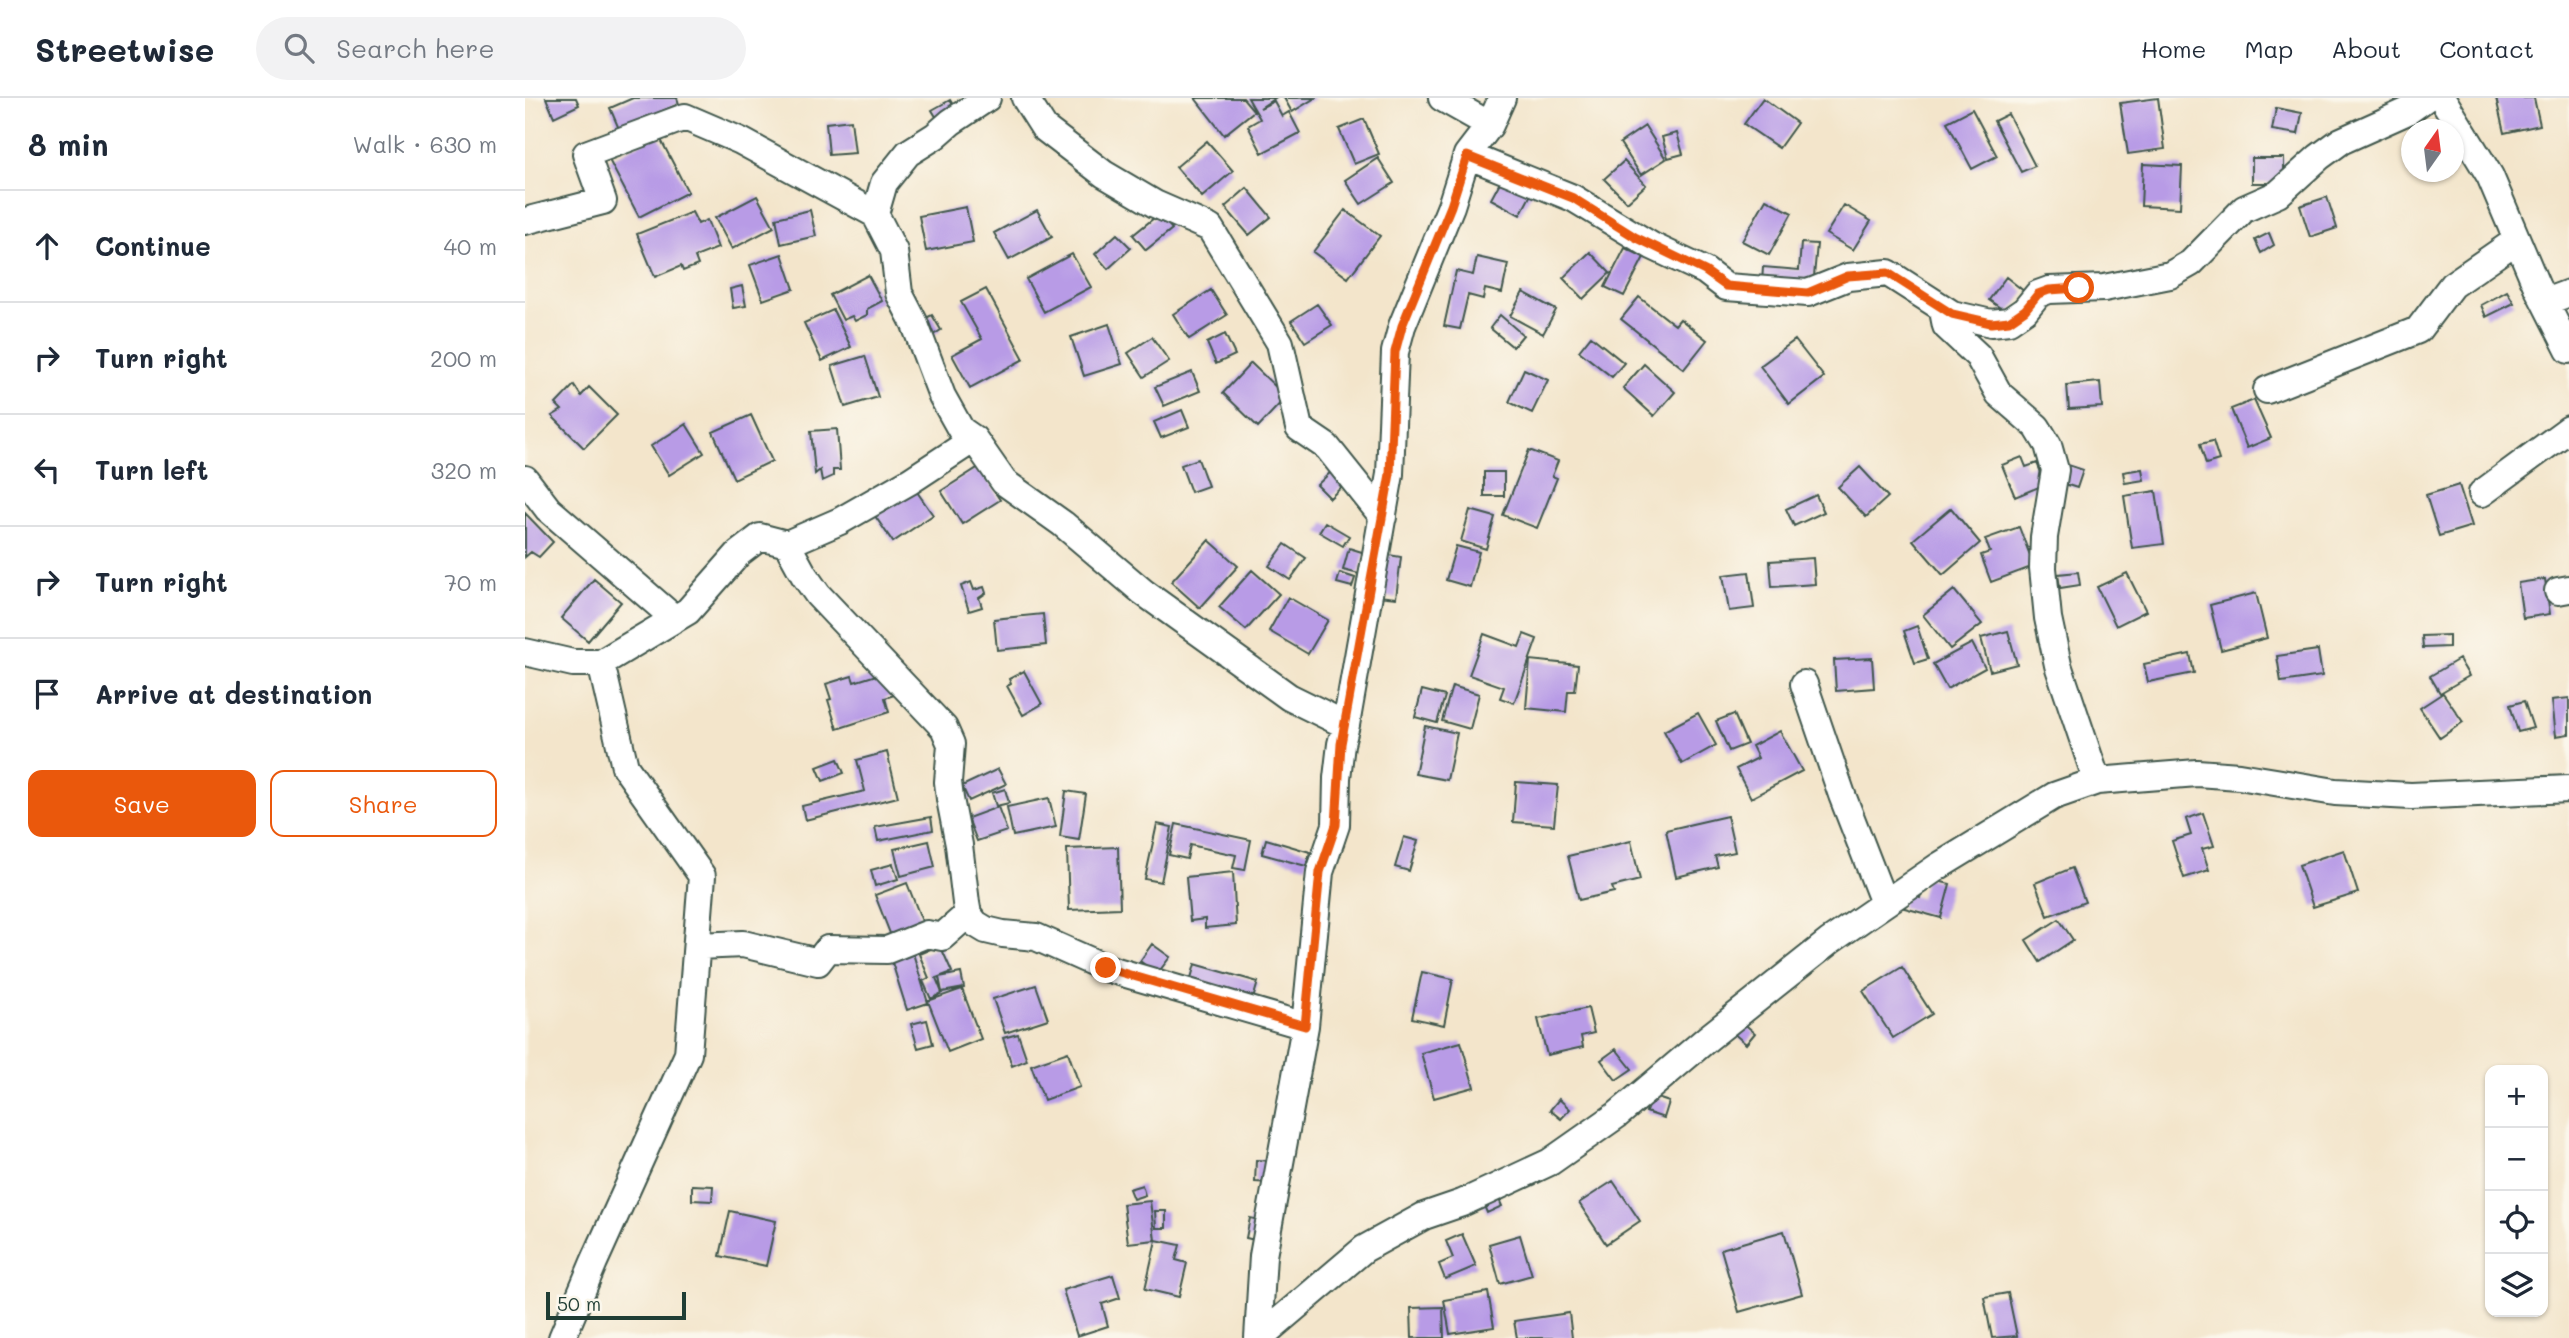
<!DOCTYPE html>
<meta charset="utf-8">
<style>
:root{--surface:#fff;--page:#f2f2f3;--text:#1f2937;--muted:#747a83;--line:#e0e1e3;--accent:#ea580c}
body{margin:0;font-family:Mali,sans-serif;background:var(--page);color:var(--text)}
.controls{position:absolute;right:21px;bottom:21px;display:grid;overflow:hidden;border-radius:14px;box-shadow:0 2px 5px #0004}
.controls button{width:63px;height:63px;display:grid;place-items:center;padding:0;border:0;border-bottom:2px solid var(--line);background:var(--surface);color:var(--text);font:35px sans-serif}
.compass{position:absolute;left:1876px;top:21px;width:63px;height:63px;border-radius:50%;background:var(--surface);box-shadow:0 2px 5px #0004;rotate:14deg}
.scale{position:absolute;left:21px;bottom:18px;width:140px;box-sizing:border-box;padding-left:7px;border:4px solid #1f3d34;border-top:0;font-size:19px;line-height:24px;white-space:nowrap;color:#1f3d34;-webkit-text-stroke:5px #fbf7ec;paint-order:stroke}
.stop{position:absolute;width:21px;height:21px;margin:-16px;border:5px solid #ea580c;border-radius:50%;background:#fff}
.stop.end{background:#ea580c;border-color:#fff;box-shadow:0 2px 7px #0008}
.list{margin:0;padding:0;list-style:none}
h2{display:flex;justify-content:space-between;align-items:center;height:91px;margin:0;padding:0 28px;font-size:30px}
h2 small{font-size:23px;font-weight:400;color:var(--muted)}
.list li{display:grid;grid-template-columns:46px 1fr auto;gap:21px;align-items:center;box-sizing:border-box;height:112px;padding:0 28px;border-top:2px solid var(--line)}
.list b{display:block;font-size:26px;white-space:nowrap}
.list em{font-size:23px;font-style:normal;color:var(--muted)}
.actions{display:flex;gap:14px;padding:21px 28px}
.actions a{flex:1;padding:16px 0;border:2px solid var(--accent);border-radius:14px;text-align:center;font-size:24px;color:var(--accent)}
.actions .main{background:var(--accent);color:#fff}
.icon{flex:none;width:38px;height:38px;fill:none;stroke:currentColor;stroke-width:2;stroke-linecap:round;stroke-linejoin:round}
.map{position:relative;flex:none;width:2044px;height:1240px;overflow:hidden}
header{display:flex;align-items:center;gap:42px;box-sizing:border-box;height:98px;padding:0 35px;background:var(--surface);border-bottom:2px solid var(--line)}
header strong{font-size:33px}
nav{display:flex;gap:38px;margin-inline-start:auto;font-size:24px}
.search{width:490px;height:63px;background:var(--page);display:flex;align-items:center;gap:18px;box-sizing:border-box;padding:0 24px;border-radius:38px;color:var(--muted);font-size:26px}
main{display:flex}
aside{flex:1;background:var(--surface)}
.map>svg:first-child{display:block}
.building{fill:#b89be6}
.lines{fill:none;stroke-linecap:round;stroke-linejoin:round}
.minor-casing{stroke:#3f564b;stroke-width:30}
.minor{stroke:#fff;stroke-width:26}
.route{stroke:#ea580c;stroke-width:9}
</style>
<header>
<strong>Streetwise</strong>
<div class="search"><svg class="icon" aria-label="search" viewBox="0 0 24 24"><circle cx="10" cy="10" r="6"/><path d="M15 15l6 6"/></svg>Search here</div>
<nav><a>Home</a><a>Map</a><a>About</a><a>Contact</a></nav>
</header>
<main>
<aside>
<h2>8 min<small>Walk · 630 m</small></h2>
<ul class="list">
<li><svg class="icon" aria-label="ahead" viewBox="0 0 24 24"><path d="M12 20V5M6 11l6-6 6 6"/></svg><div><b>Continue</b></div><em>40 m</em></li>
<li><svg class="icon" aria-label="right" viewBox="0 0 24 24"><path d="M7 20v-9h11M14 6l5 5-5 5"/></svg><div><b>Turn right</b></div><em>200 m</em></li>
<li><svg class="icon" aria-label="left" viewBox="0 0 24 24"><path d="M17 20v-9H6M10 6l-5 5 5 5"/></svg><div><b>Turn left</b></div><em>320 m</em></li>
<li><svg class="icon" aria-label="right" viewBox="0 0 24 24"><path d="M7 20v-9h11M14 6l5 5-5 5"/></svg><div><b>Turn right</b></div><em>70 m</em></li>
<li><svg class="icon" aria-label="arrive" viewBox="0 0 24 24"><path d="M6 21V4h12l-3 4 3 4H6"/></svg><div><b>Arrive at destination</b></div></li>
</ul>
<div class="actions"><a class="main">Save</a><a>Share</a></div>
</aside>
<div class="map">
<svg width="2044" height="1240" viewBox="0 0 2044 1240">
<rect width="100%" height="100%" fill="#fbf7ec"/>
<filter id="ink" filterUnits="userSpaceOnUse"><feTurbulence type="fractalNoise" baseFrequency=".0143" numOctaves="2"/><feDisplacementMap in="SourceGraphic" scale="14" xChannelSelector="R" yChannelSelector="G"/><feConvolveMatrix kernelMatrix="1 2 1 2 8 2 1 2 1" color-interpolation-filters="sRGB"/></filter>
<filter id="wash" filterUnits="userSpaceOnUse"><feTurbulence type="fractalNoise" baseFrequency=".00686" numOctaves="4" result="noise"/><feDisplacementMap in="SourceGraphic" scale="28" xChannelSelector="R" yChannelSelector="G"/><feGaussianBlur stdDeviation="1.57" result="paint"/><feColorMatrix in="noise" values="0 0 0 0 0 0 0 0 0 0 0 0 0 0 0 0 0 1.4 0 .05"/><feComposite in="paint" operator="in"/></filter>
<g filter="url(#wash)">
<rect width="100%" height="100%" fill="#f3e5cb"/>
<g id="blocks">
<path class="building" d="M 21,0 L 51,0 L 54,7 L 29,19 Z
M 108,0 L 152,0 L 154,6 L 94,31 L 85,10 Z
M 670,0 L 718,0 L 729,13 L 699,37 Z
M 723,0 L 750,0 L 735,10 L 749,3 L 757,18 L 764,14 L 775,35 L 737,55 L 723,28 L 735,21 Z
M 759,0 L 790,0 L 767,14 Z
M 1238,0 L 1272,25 L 1254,50 L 1219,26 Z
M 1633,0 L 1640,51 L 1603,56 L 1595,5 Z
M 1971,0 L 2009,0 L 2015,27 L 1979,35 Z
M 425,2 L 431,12 L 413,22 L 407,12 Z
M 1751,10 L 1777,15 L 1773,36 L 1747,32 Z
M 1447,11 L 1472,58 L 1447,71 L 1422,24 Z
M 1483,16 L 1510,68 L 1496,74 L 1469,23 Z
M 839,21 L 854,56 L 829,66 L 814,31 Z
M 326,22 L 330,55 L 304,57 L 301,25 Z
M 1120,28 L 1141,61 L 1116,77 L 1095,45 Z
M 1152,35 L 1158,56 L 1143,60 L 1137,39 Z
M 133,36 L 163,94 L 114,119 L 84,62 Z
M 682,43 L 708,73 L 677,99 L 651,69 Z
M 853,60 L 869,85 L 836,106 L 820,82 Z
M 1727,60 L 1759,60 L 1759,85 L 1727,85 Z
M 1099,63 L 1121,87 L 1102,104 L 1079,81 Z
M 1618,66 L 1657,68 L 1655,110 L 1616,108 Z
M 981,73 L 1010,89 L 995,117 L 966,101 Z
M 722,90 L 746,119 L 724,137 L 700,109 Z
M 232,98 L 249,129 L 207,151 L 190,120 Z
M 1802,99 L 1812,130 L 1785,139 L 1775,108 Z
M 1241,101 L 1267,115 L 1244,157 L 1217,143 Z
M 1319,107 L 1346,123 L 1328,152 L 1301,136 Z
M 441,109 L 448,144 L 401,153 L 394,118 Z
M 285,112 L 291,138 L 256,146 L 251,120 Z
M 512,112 L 527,139 L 484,162 L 469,135 Z
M 820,112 L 855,138 L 823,180 L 788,154 Z
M 167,114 L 173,126 L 182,122 L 193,150 L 170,159 L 173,167 L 158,173 L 156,168 L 130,179 L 112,136 Z
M 634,116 L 647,131 L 621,152 L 608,137 Z
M 1744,135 L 1749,147 L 1736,155 L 1730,142 Z
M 592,136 L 606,150 L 583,171 L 570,156 Z
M 1276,145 L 1292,146 L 1288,189 L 1237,185 L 1238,169 L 1274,172 Z
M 1100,150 L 1119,159 L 1099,198 L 1080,189 Z
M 1065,154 L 1085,175 L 1058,201 L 1038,180 Z
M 257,156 L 269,191 L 238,202 L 225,167 Z
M 547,156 L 566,189 L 519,214 L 501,181 Z
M 952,159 L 983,166 L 977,195 L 960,191 L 958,201 L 943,197 L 935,231 L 919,228 L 931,173 L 948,177 Z
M 343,177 L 357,203 L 342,211 L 342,217 L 330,223 L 327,218 L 318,222 L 305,197 Z
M 1481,179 L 1500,194 L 1484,216 L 1464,202 Z
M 217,188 L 221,208 L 208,210 L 205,191 Z
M 461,191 L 499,261 L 445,290 L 427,257 L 457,241 L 436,204 Z
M 686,192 L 702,217 L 664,241 L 648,216 Z
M 1982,193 L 1989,205 L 1961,219 L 1956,207 Z
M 998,194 L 1031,212 L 1018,236 L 985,218 Z
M 1114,199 L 1150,227 L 1155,221 L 1182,242 L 1159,271 L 1096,221 Z
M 792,206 L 807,227 L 780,244 L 766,223 Z
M 308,212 L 326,249 L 297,263 L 279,225 Z
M 407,217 L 416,232 L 408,237 L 399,221 Z
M 975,217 L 998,237 L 988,249 L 965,230 Z
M 584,226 L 597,266 L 559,278 L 546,239 Z
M 700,236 L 710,257 L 691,266 L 682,245 Z
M 1066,238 L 1099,265 L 1087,279 L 1054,253 Z
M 627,239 L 644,263 L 619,279 L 603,255 Z
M 1270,242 L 1299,279 L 1264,306 L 1235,268 Z
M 340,258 L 353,299 L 320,309 L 307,268 Z
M 726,265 L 761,299 L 733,329 L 698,295 Z
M 1119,266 L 1150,294 L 1129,318 L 1098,290 Z
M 999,271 L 1023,282 L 1007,315 L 984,304 Z
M 667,274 L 675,293 L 639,308 L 630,289 Z
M 1575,284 L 1577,309 L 1544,311 L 1542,287 Z
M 49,287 L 56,298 L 64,289 L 92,317 L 59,350 L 27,318 L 37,312 L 31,306 Z
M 1729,302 L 1746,340 L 1722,350 L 1706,311 Z
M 657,312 L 664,329 L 636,340 L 629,324 Z
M 226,317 L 247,363 L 209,381 L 188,334 Z
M 161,326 L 179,355 L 144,377 L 126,348 Z
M 312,331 L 315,372 L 308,372 L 308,378 L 297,383 L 295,372 L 290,376 L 286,333 Z
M 1688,343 L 1694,362 L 1681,366 L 1675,346 Z
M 1004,352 L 1033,363 L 1027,378 L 1032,380 L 1012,430 L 978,417 Z
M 1497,359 L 1501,369 L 1512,365 L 1521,386 L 1490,399 L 1477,367 Z
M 673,361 L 683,388 L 666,394 L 656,367 Z
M 1540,366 L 1558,372 L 1552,390 L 1534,384 Z
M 454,369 L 475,402 L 437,426 L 416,393 Z
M 1335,369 L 1363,399 L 1341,419 L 1313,389 Z
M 809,371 L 822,384 L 805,400 L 792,387 Z
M 1617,371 L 1619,382 L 1600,385 L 1598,374 Z
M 959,374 L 979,374 L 979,398 L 959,398 Z
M 1934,387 L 1947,428 L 1914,438 L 1901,397 Z
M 390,391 L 408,417 L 368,444 L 350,418 Z
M 1631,393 L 1639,446 L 1607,450 L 1599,398 Z
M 1291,397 L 1299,414 L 1269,428 L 1261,411 Z
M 1426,410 L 1455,445 L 1418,477 L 1388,442 Z
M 945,412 L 970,419 L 961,451 L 936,443 Z
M 0,415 L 28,444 L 14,459 L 6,454 L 0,459 Z
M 800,424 L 824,438 L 818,448 L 794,434 Z
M 1494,429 L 1509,468 L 1466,484 L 1456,457 L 1465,454 L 1460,441 Z
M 684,442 L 713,468 L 675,510 L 646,484 Z
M 760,446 L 781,460 L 765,482 L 744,468 Z
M 931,448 L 954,454 L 945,489 L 921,482 Z
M 824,450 L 840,455 L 834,476 L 818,472 Z
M 858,456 L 876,459 L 871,500 L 853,498 Z
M 1288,460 L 1290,486 L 1247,489 L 1245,463 Z
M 727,472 L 754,496 L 721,532 L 694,509 Z
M 1224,474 L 1229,510 L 1204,513 L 1198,477 Z
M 1553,474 L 1555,487 L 1535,490 L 1533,476 Z
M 815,475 L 830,480 L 827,489 L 812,485 Z
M 1602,475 L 1621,513 L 1591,528 L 1572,489 Z
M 69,481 L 96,504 L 63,543 L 36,520 Z
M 2020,481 L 2025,516 L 1998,520 L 1993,485 Z
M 446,484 L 449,492 L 459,489 L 461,495 L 454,500 L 457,509 L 444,513 L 436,488 Z
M 1429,492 L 1457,526 L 1425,551 L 1398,517 Z
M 1731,495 L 1742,540 L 1696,552 L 1685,507 Z
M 763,499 L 803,522 L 783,556 L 744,533 Z
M 518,516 L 521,547 L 472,552 L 469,521 Z
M 1392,528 L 1403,561 L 1390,565 L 1379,533 Z
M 1483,533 L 1492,566 L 1465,573 L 1456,540 Z
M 959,536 L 994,549 L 999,536 L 1012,541 L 989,605 L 975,600 L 979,589 L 944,577 Z
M 1924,537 L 1924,549 L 1898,550 L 1897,538 Z
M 1447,545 L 1460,570 L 1422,591 L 1408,566 Z
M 1793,552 L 1797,578 L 1756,584 L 1752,558 Z
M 1665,556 L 1669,575 L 1623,584 L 1619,566 Z
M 1347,560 L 1349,590 L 1311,593 L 1309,562 Z
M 1934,561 L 1944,578 L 1915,595 L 1905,578 Z
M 1005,562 L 1053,567 L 1050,593 L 1043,593 L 1041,614 L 1001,610 Z
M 499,573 L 517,606 L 498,617 L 482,588 L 486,586 L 484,581 Z
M 361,574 L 369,597 L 360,600 L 364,614 L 312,631 L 303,602 L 306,601 L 301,586 L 327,578 L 329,584 Z
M 927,588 L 954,596 L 945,631 L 917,623 Z
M 897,592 L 920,598 L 912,625 L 890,619 Z
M 1918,595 L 1938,624 L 1915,640 L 1895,610 Z
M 2044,600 L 2044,636 L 2031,638 L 2027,602 Z
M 1999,603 L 2008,630 L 1993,634 L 1985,607 Z
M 1173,615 L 1191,647 L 1157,666 L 1139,633 Z
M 1209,616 L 1222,646 L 1204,653 L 1191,623 Z
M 900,628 L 932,635 L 922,682 L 890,676 Z
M 1255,633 L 1277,673 L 1226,700 L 1211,671 L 1233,660 L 1227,648 Z
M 362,654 L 373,699 L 280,722 L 277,708 L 340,693 L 332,662 Z
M 313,661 L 319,675 L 298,683 L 292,669 Z
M 473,671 L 481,686 L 444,703 L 437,688 Z
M 991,684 L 1033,687 L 1029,727 L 988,724 Z
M 480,691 L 484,705 L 471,708 L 467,695 Z
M 541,693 L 561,696 L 554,742 L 535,739 Z
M 524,700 L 531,729 L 488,738 L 482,709 Z
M 473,709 L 482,733 L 452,743 L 443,720 Z
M 1678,715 L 1689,748 L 1677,751 L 1684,772 L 1659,780 L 1647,743 L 1666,737 L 1661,721 Z
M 1202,718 L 1210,754 L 1190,758 L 1193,769 L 1151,779 L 1141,732 Z
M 406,719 L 408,732 L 353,743 L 350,729 Z
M 632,726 L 647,729 L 636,784 L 620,781 Z
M 651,726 L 726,742 L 720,772 L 708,770 L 711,757 L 665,747 L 662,761 L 644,757 Z
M 879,739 L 893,743 L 884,773 L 870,769 Z
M 741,741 L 785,754 L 781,768 L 737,756 Z
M 404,743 L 410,769 L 376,778 L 369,751 Z
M 1106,743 L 1115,782 L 1087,789 L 1089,794 L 1054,802 L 1043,758 Z
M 593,749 L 595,810 L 544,812 L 542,751 Z
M 1819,752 L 1833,795 L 1788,809 L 1774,767 Z
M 368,766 L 373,781 L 350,788 L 346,772 Z
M 1547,770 L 1560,804 L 1523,818 L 1510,785 Z
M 708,774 L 711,827 L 680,830 L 680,821 L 665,823 L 661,779 Z
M 1400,780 L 1425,786 L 1416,820 L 1376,809 L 1380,796 L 1395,800 Z
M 382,785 L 400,831 L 368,843 L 350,797 Z
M 1534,821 L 1548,842 L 1515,864 L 1501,842 Z
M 627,846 L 645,859 L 632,876 L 615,863 Z
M 415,847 L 427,874 L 411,880 L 417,895 L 406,901 L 398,883 L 404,880 L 394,856 Z
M 387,852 L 403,905 L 382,912 L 365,858 Z
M 670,866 L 733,884 L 728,901 L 665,884 Z
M 1377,869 L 1407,916 L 1368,940 L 1338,893 Z
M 897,874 L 928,881 L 919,927 L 887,920 Z
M 436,875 L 439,890 L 417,894 L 414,879 Z
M 511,887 L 523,921 L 480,935 L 468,901 Z
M 437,891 L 456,941 L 423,954 L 403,903 Z
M 1063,910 L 1069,935 L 1056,938 L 1058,949 L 1022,957 L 1013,921 Z
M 402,922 L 408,946 L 393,950 L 386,926 Z
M 1216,923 L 1230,935 L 1221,946 L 1207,934 Z
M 493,936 L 502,962 L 487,968 L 478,940 Z
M 936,944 L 949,989 L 909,1000 L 896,955 Z
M 1091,951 L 1107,971 L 1091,982 L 1076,962 Z
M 543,954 L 555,989 L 519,1002 L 506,967 Z
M 1126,998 L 1144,1004 L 1139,1020 L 1121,1014 Z
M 1034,1001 L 1045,1011 L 1036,1021 L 1025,1012 Z
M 731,1062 L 748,1063 L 747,1085 L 730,1084 Z
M 1088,1083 L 1115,1123 L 1081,1146 L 1054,1105 Z
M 167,1087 L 188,1088 L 187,1103 L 167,1102 Z
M 617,1087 L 620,1097 L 608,1101 L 604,1091 Z
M 972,1097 L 977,1108 L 962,1115 L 957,1103 Z
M 625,1103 L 630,1142 L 603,1145 L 598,1106 Z
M 205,1113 L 251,1123 L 241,1168 L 195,1158 Z
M 630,1113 L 641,1113 L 641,1130 L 631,1130 Z
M 725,1120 L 739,1123 L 734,1143 L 721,1140 Z
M 1259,1133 L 1277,1196 L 1214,1214 L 1196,1151 Z
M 937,1136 L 951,1168 L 920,1181 L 914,1166 L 928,1160 L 921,1143 Z
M 995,1137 L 1007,1177 L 975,1186 L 964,1146 Z
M 631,1142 L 655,1147 L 651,1162 L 662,1165 L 654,1199 L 620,1191 Z
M 588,1177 L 595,1200 L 577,1206 L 583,1228 L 552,1238 L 538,1192 Z
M 963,1194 L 969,1229 L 925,1236 L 919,1202 Z
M 1483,1195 L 1492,1238 L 1467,1240 L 1459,1199 Z
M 918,1209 L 919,1240 L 887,1240 L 886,1210 Z
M 1044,1215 L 1047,1240 L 992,1240 L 989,1223 Z"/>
</g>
</g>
<g filter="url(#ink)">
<use href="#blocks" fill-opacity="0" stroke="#3f564b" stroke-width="2"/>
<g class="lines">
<defs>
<path id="minor" d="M 462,0 L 426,24 L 410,38 L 383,55 L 359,85 L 350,116 L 369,153 L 374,195 L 389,224 L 417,298 L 436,332 L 449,341 L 479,384 L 538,426 L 618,494 L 764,599 L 821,627
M 500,0 L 519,30 L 579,76 L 630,106 L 685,130 L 755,245 L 774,330 L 802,349 L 858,419
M 917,0 L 965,27
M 1917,0 L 1965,78 L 2012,189 L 2044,252
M 942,57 L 1048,100 L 1127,148 L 1180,173 L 1201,189 L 1283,195 L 1323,179 L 1363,175 L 1427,216 L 1466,225 L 1484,223 L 1500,212 L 1513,196 L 1524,192 L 1579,190 L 1645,177 L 1666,165 L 1719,111 L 1753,96 L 1794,59 L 1816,43 L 1883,13 L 1901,0
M 0,123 L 78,103 L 61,56 L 160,19 L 216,43 L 350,116
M 2020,204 L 2044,195
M 1427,216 L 1419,218 L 1421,228 L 1453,258 L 1474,296 L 1512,329 L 1523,347 L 1530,372 L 1519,439 L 1518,470 L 1523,520 L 1533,567 L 1572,683
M 1742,292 L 1893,232 L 1927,187 L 1992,142
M 0,381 L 23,411 L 150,521
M 1957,395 L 2044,331
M 262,446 L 279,477 L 293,497 L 419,630 L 426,646 L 423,684 L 425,701 L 434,747 L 441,805 L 443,816 L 451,826 L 461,832 L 478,836 L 511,839 L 581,870 L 780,928
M 2033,493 L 2044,491
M 0,554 L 48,565 L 76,565 L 163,513 L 214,455 L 235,439 L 262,446 L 315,423 L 385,383 L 449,341
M 1279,586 L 1317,697 L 1359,805
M 173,848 L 218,846 L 293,864 L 303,851 L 362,852 L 402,836 L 417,839 L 443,816
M 37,1240 L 69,1164 L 163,956 L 177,778 L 100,669 L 76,565
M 733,1240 L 738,1158 L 780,928 L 795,774 L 811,727 L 812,680 L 816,646 L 821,627 L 865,376 L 870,254 L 877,228 L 926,108 L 942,57 L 965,27 L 977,0
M 734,1240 L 839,1151 L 899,1118 L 937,1105 L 1025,1064 L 1092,1017 L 1183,940 L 1305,843 L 1414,768 L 1529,698 L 1572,683 L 1672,675 L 1714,678 L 1810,694 L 1886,698 L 2044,691"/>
</defs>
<use href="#minor" class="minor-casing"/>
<use href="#minor" class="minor"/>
</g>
</g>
<g class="lines" filter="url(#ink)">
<path class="route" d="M 581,870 L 780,928 L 795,774 L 811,727 L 816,646 L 865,376 L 870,254 L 877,228 L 926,108 L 942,58 L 1048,100 L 1110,139 L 1180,173 L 1201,188 L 1283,195 L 1323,178 L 1363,175 L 1427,216 L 1466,225 L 1484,223 L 1500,212 L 1513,196 L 1524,192 L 1554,190"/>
</g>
</svg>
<div class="controls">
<button>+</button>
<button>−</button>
<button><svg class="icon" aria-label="locate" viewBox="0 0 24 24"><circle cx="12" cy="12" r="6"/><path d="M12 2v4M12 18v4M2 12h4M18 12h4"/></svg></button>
<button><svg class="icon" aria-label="layers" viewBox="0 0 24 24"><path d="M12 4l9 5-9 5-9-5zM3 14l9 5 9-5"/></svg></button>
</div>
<svg class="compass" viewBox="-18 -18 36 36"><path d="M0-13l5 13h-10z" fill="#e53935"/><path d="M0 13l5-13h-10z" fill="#747a83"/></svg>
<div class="scale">50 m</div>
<div class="stop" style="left:1554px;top:190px"></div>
<div class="stop end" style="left:581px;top:870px"></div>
</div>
</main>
